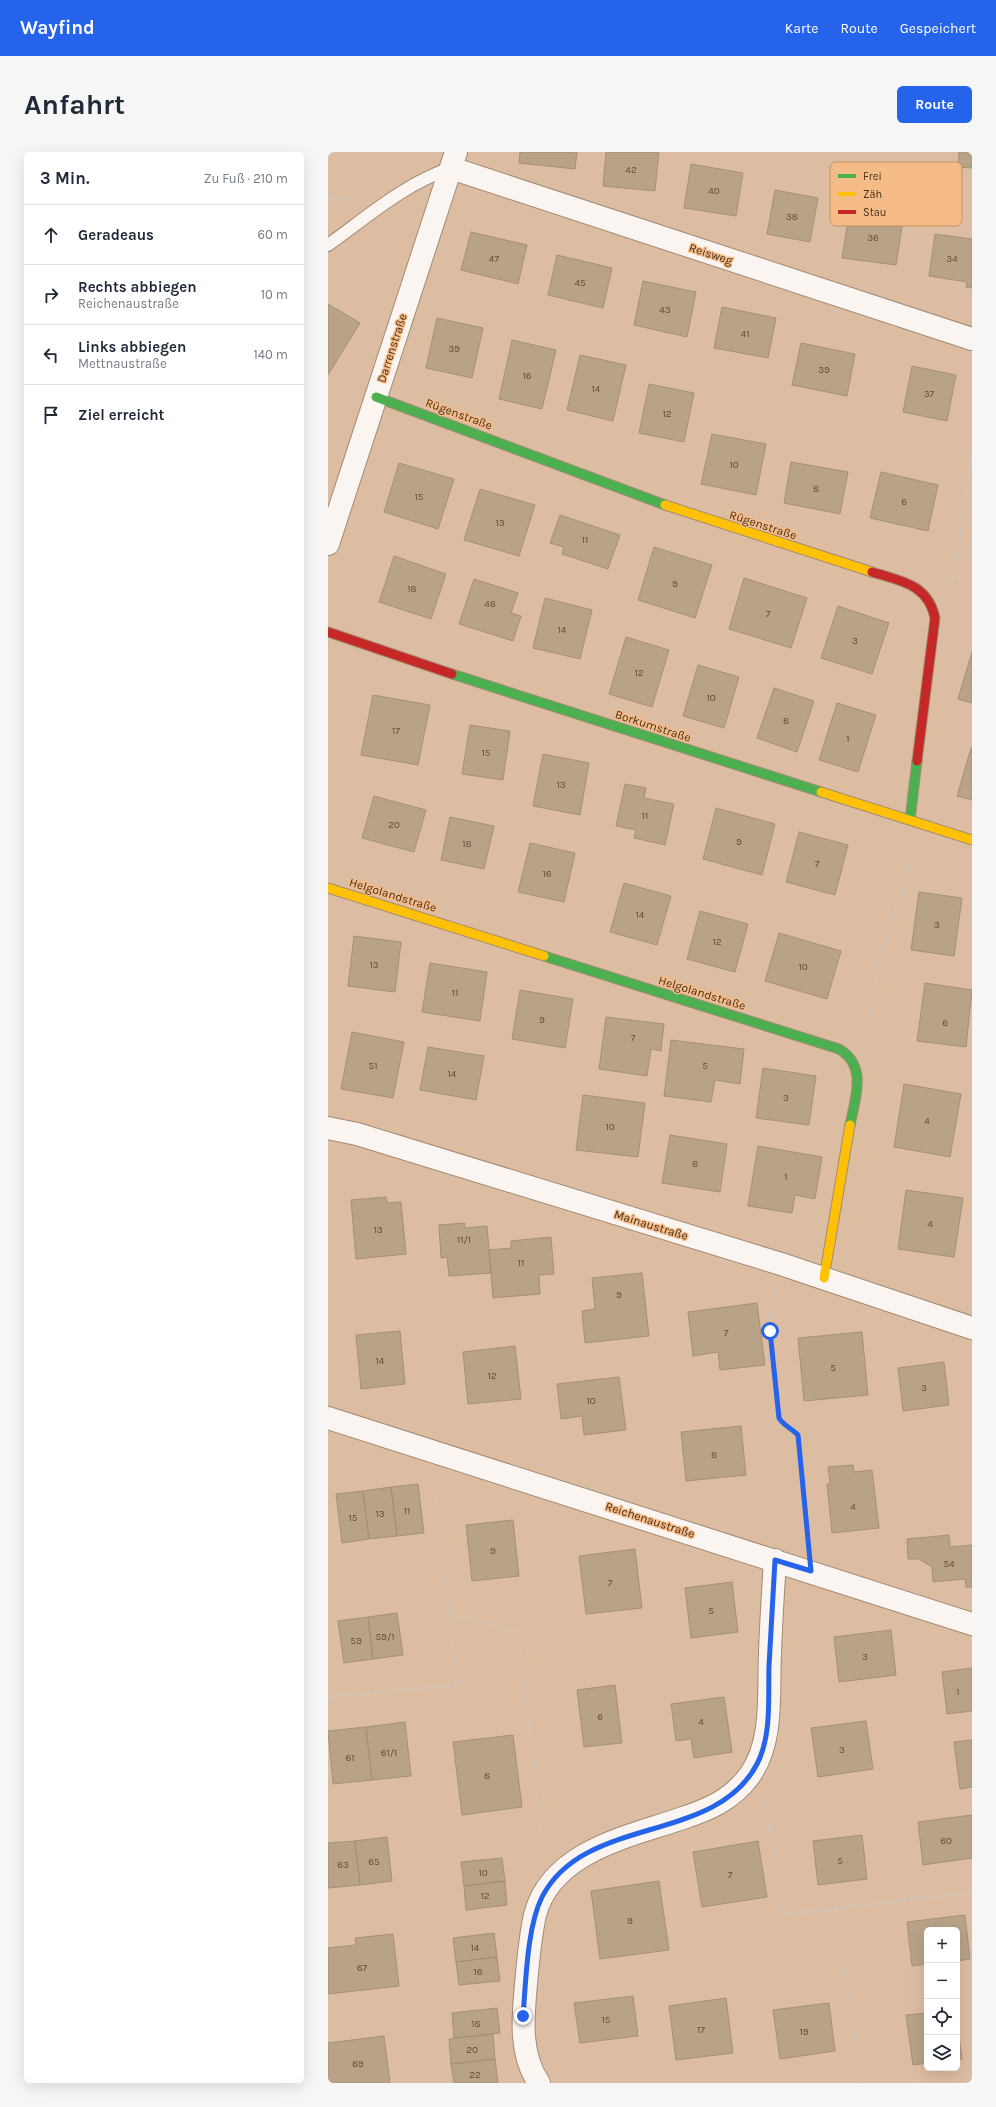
<!DOCTYPE html>
<html lang="de">
<meta charset="utf-8">
<style>
:root{--surface:#fff;--page:#f6f6f7;--text:#1f2937;--muted:#747a83;--line:#e0e1e3;--accent:#2563eb}
body{margin:0;font-family:Karla,sans-serif;background:var(--page);color:var(--text)}
.controls{position:absolute;right:12px;bottom:12px;display:grid;overflow:hidden;border-radius:6px;box-shadow:0 4px 16px #0002}
.controls button{width:36px;height:36px;display:grid;place-items:center;padding:0;border:0;border-bottom:1px solid var(--line);background:var(--surface);color:var(--text);font:20px sans-serif}
.stop{position:absolute;width:12px;height:12px;margin:-9px;border:3px solid #2563eb;border-radius:50%;background:#fff}
.stop.end{background:#2563eb;border-color:#fff;box-shadow:0 1px 4px #0008}
.list{margin:0;padding:0;list-style:none}
h2{display:flex;justify-content:space-between;align-items:center;height:52px;margin:0;padding:0 16px;font-size:17px}
h2 small{font-size:13px;font-weight:400;color:var(--muted)}
.list li{display:grid;grid-template-columns:26px 1fr auto;gap:12px;align-items:center;box-sizing:border-box;height:60px;padding:0 16px;border-top:1px solid var(--line)}
.list b{display:block;font-size:15px;white-space:nowrap}
.list p{margin:0;font-size:13px;white-space:nowrap;color:var(--muted)}
.list em{font-size:13px;font-style:normal;color:var(--muted)}
.icon{flex:none;width:22px;height:22px;fill:none;stroke:currentColor;stroke-width:2;stroke-linecap:round;stroke-linejoin:round}
.map{position:relative;flex:none;width:644px;height:1931px;overflow:hidden;border-radius:6px}
header{display:flex;align-items:center;gap:24px;box-sizing:border-box;height:56px;padding:0 20px;background:var(--accent);color:#fff}
header strong{font-size:19px}
nav{display:flex;gap:22px;margin-inline-start:auto;font-size:14px}
.intro{display:flex;align-items:center;justify-content:space-between;box-sizing:border-box;height:96px;padding:0 24px}
h1{margin:0;font-size:28px}
.button{padding:10px 18px;border-radius:6px;background:var(--accent);color:#fff;font-size:14px;font-weight:700}
main{display:flex;gap:24px;padding:0 24px}
aside{flex:1;background:var(--surface);border-radius:6px;box-shadow:0 4px 16px #0002}
.map>svg:first-child{display:block}
.building{fill:#b8a389;stroke:#a59177}
.lines{fill:none;stroke-linecap:round;stroke-linejoin:round}
.lane-casing{stroke:#a38a74;stroke-width:14}
.street-casing{stroke:#a38a74;stroke-width:24}
.fast-casing{stroke:#a38a74;stroke-width:11}
.slow-casing{stroke:#a38a74;stroke-width:11}
.jam-casing{stroke:#a38a74;stroke-width:11}
.path{stroke:#cec5bc;stroke-width:2.5;stroke-dasharray:3 2;stroke-linecap:butt}
.lane{stroke:#faf5f1;stroke-width:12}
.street{stroke:#faf5f1;stroke-width:22}
.fast{stroke:#4caf50;stroke-width:9}
.slow{stroke:#ffc107;stroke-width:9}
.jam{stroke:#c62828;stroke-width:9}
.route{stroke:#2563eb;stroke-width:5}
.labels{text-anchor:middle;stroke-width:3;stroke-linejoin:round;paint-order:stroke}
.number-label{font-size:10px;fill:#624c36}
.street-label{font-size:12px;fill:#462f1a;stroke:#f6bc88}
.key{fill:#f6bc88;stroke:#c19267;stroke-width:1}
.key-label{font-size:11px;fill:#462f1a}
</style>
<header>
<strong>Wayfind</strong>
<nav><a>Karte</a><a>Route</a><a>Gespeichert</a></nav>
</header>
<div class="intro"><h1>Anfahrt</h1><a class="button">Route</a></div>
<main>
<aside>
<h2>3 Min.<small>Zu Fuß · 210 m</small></h2>
<ul class="list">
<li><svg class="icon" aria-label="ahead" viewBox="0 0 24 24"><path d="M12 20V5M6 11l6-6 6 6"/></svg><div><b>Geradeaus</b></div><em>60 m</em></li>
<li><svg class="icon" aria-label="right" viewBox="0 0 24 24"><path d="M7 20v-9h11M14 6l5 5-5 5"/></svg><div><b>Rechts abbiegen</b><p>Reichenaustraße</p></div><em>10 m</em></li>
<li><svg class="icon" aria-label="left" viewBox="0 0 24 24"><path d="M17 20v-9H6M10 6l-5 5 5 5"/></svg><div><b>Links abbiegen</b><p>Mettnaustraße</p></div><em>140 m</em></li>
<li><svg class="icon" aria-label="arrive" viewBox="0 0 24 24"><path d="M6 21V4h12l-3 4 3 4H6"/></svg><div><b>Ziel erreicht</b></div></li>
</ul>
</aside>
<div class="map">
<svg width="644" height="1931" viewBox="0 0 644 1931">
<rect width="100%" height="100%" fill="#ddbda1"/>
<path class="building" d="M 192,0 L 249,0 L 247,17 L 191,11 Z
M 278,0 L 331,0 L 327,39 L 275,34 Z
M 631,0 L 644,0 L 644,16 L 630,15 Z
M 363,12 L 415,21 L 408,64 L 356,56 Z
M 447,38 L 490,46 L 482,90 L 439,82 Z
M 547,57 L 576,62 L 568,113 L 514,106 L 521,62 L 545,65 Z
M 143,80 L 199,93 L 190,132 L 133,118 Z
M 607,82 L 644,87 L 644,136 L 638,135 L 639,130 L 601,124 Z
M 229,103 L 284,116 L 275,156 L 220,143 Z
M 315,129 L 368,140 L 359,185 L 306,173 Z
M 0,152 L 32,171 L 0,223 Z
M 394,155 L 448,166 L 440,206 L 386,196 Z
M 109,166 L 155,176 L 144,226 L 98,216 Z
M 184,188 L 228,198 L 214,257 L 171,247 Z
M 473,191 L 527,202 L 519,244 L 464,233 Z
M 252,203 L 298,213 L 285,269 L 239,258 Z
M 584,214 L 628,223 L 619,269 L 575,260 Z
M 321,232 L 366,241 L 356,290 L 311,281 Z
M 384,282 L 438,292 L 428,343 L 373,332 Z
M 463,310 L 520,320 L 512,362 L 456,351 Z
M 71,311 L 126,327 L 110,377 L 56,360 Z
M 553,320 L 610,333 L 600,379 L 542,366 Z
M 152,337 L 207,353 L 191,404 L 136,388 Z
M 232,363 L 292,383 L 280,417 L 234,402 L 236,395 L 222,391 Z
M 326,395 L 384,413 L 367,466 L 310,448 Z
M 66,404 L 118,422 L 103,467 L 51,450 Z
M 416,426 L 479,446 L 463,496 L 401,477 Z
M 146,427 L 190,441 L 183,461 L 193,464 L 185,489 L 131,472 Z
M 217,446 L 264,458 L 252,507 L 205,496 Z
M 510,454 L 561,471 L 544,522 L 493,506 Z
M 298,485 L 341,498 L 324,555 L 281,542 Z
M 644,500 L 644,551 L 630,547 Z
M 370,513 L 411,525 L 396,576 L 355,564 Z
M 446,536 L 486,549 L 469,600 L 429,586 Z
M 45,543 L 102,553 L 90,613 L 33,603 Z
M 509,551 L 548,563 L 530,620 L 491,608 Z
M 142,573 L 182,579 L 175,628 L 134,622 Z
M 643,596 L 644,596 L 644,648 L 629,644 Z
M 215,602 L 261,611 L 252,663 L 205,654 Z
M 297,632 L 318,636 L 316,646 L 346,652 L 337,693 L 306,686 L 308,678 L 288,674 Z
M 46,644 L 98,658 L 86,700 L 34,686 Z
M 388,656 L 447,672 L 434,723 L 375,707 Z
M 122,665 L 166,674 L 156,717 L 113,708 Z
M 471,680 L 520,693 L 507,743 L 458,730 Z
M 202,691 L 247,701 L 236,750 L 190,740 Z
M 296,731 L 343,744 L 329,793 L 282,780 Z
M 591,740 L 634,746 L 626,804 L 583,798 Z
M 372,759 L 420,772 L 407,820 L 359,807 Z
M 451,781 L 513,799 L 499,847 L 437,829 Z
M 26,784 L 73,790 L 67,840 L 20,834 Z
M 102,811 L 159,820 L 152,869 L 94,860 Z
M 597,831 L 644,838 L 638,895 L 589,889 Z
M 192,838 L 245,847 L 237,896 L 184,887 Z
M 278,865 L 336,872 L 333,899 L 323,897 L 319,924 L 271,917 Z
M 24,880 L 76,890 L 65,946 L 13,937 Z
M 343,888 L 416,897 L 412,932 L 387,928 L 383,950 L 336,944 Z
M 100,895 L 156,904 L 148,948 L 92,938 Z
M 435,916 L 488,924 L 481,973 L 428,966 Z
M 576,932 L 633,942 L 622,1005 L 566,995 Z
M 255,943 L 317,951 L 310,1005 L 248,998 Z
M 342,983 L 399,992 L 392,1040 L 334,1031 Z
M 430,994 L 494,1005 L 487,1047 L 467,1043 L 464,1061 L 420,1054 Z
M 578,1038 L 635,1046 L 626,1105 L 570,1097 Z
M 58,1045 L 59,1051 L 73,1050 L 78,1102 L 28,1107 L 23,1048 Z
M 137,1071 L 137,1076 L 159,1074 L 163,1121 L 121,1124 L 119,1105 L 113,1106 L 111,1073 Z
M 223,1085 L 226,1122 L 211,1123 L 212,1142 L 165,1146 L 161,1098 L 183,1096 L 183,1089 Z
M 314,1121 L 321,1184 L 257,1191 L 254,1159 L 267,1157 L 264,1126 Z
M 429,1151 L 437,1213 L 392,1218 L 390,1200 L 365,1204 L 360,1160 Z
M 72,1179 L 77,1232 L 33,1237 L 28,1183 Z
M 534,1180 L 540,1243 L 476,1249 L 470,1186 Z
M 187,1194 L 193,1247 L 140,1252 L 135,1200 Z
M 616,1210 L 621,1253 L 575,1259 L 570,1216 Z
M 291,1225 L 298,1278 L 256,1283 L 254,1264 L 233,1267 L 229,1232 Z
M 413,1274 L 418,1323 L 358,1329 L 353,1280 Z
M 525,1313 L 526,1320 L 544,1318 L 551,1376 L 504,1381 L 499,1332 L 502,1332 L 500,1315 Z
M 90,1332 L 96,1381 L 69,1384 L 63,1335 Z
M 63,1335 L 69,1384 L 41,1387 L 35,1339 Z
M 35,1339 L 41,1387 L 14,1391 L 8,1342 Z
M 185,1368 L 191,1424 L 144,1429 L 138,1373 Z
M 621,1383 L 622,1395 L 644,1393 L 644,1435 L 638,1435 L 637,1427 L 605,1430 L 604,1415 L 591,1407 L 580,1407 L 579,1387 Z
M 307,1397 L 314,1456 L 258,1462 L 251,1404 Z
M 404,1430 L 410,1480 L 363,1486 L 357,1436 Z
M 69,1461 L 75,1503 L 45,1507 L 40,1465 Z
M 40,1465 L 45,1507 L 16,1511 L 10,1469 Z
M 563,1478 L 568,1523 L 511,1530 L 506,1485 Z
M 644,1516 L 644,1559 L 619,1562 L 614,1520 Z
M 287,1533 L 294,1591 L 256,1595 L 249,1538 Z
M 396,1545 L 404,1600 L 366,1606 L 363,1587 L 348,1589 L 343,1552 Z
M 538,1569 L 545,1617 L 490,1625 L 483,1576 Z
M 77,1570 L 83,1624 L 44,1628 L 38,1575 Z
M 38,1575 L 44,1628 L 5,1632 L 0,1579 Z
M 185,1583 L 194,1655 L 134,1663 L 125,1590 Z
M 644,1588 L 644,1635 L 632,1637 L 626,1590 Z
M 644,1663 L 644,1706 L 595,1713 L 590,1670 Z
M 534,1683 L 539,1727 L 490,1733 L 485,1689 Z
M 59,1685 L 64,1729 L 32,1733 L 27,1689 Z
M 27,1689 L 32,1733 L 0,1736 L 0,1691 Z
M 430,1689 L 439,1745 L 374,1755 L 365,1700 Z
M 174,1706 L 177,1729 L 136,1734 L 133,1710 Z
M 177,1729 L 179,1753 L 138,1758 L 136,1734 Z
M 331,1729 L 341,1798 L 272,1807 L 263,1739 Z
M 637,1763 L 642,1807 L 629,1809 L 629,1778 L 599,1778 L 599,1812 L 584,1814 L 579,1770 Z
M 166,1781 L 169,1805 L 128,1810 L 125,1786 Z
M 65,1782 L 71,1834 L 0,1842 L 0,1796 L 28,1793 L 27,1786 Z
M 169,1805 L 172,1829 L 131,1833 L 128,1810 Z
M 305,1844 L 310,1884 L 252,1891 L 246,1851 Z
M 398,1846 L 405,1901 L 348,1908 L 341,1854 Z
M 501,1851 L 507,1899 L 452,1907 L 445,1858 Z
M 169,1856 L 172,1881 L 126,1886 L 124,1861 Z
M 599,1861 L 599,1911 L 585,1913 L 578,1863 Z
M 629,1871 L 634,1907 L 629,1907 Z
M 165,1882 L 167,1907 L 123,1912 L 121,1887 Z
M 56,1884 L 62,1931 L 0,1931 L 0,1891 Z
M 167,1907 L 170,1931 L 126,1931 L 123,1912 Z"/>
<g class="lines">
<defs>
<path id="lane" d="M 0,93 C 39,65 76,32 123,16"/>
<path id="street" d="M 123,16 L 644,187
M 0,392 L 128,0
M 0,976 L 29,982 L 453,1112 L 644,1176
M 0,1266 L 644,1472
M 211,1931 C 191,1902 195,1865 198,1832 C 200,1809 202,1785 207,1763 C 223,1700 299,1685 352,1667 C 380,1658 404,1648 422,1623 C 446,1589 440,1540 442,1501 C 443,1470 445,1439 447,1408"/>
<path id="fast" d="M 48,245 L 337,353
M 124,522 L 493,640
M 582,668 L 589,609
M 216,804 L 511,897 C 540,914 527,947 522,973"/>
<path id="slow" d="M 337,353 L 544,420
M 493,640 L 644,688
M 0,736 L 216,804
M 496,1126 L 522,973"/>
<path id="jam" d="M 544,420 C 573,429 600,432 607,466 L 589,609
M 0,480 L 124,522"/>
</defs>
<use href="#lane" class="lane-casing"/>
<use href="#street" class="street-casing"/>
<use href="#fast" class="fast-casing"/>
<use href="#slow" class="slow-casing"/>
<use href="#jam" class="jam-casing"/>
<path class="path" d="M 0,48 L 31,43
M 621,431 L 627,423 L 644,301
M 538,884 L 550,809 L 587,696
M 446,1136 C 435,1176 446,1224 451,1266 C 456,1274 463,1276 470,1283 L 481,1394
M 122,1462 L 191,1480 L 213,1680 L 217,1701
M 0,1545 L 128,1533 L 122,1462 L 106,1327
M 435,1648 L 438,1654 L 454,1763 L 644,1740
M 509,1756 L 532,1931"/>
<use href="#lane" class="lane"/>
<use href="#street" class="street"/>
<use href="#fast" class="fast"/>
<use href="#slow" class="slow"/>
<use href="#jam" class="jam"/>
</g>
<g class="lines">
<path class="route" d="M 195,1864 C 198,1829 199,1775 214,1745 C 257,1662 387,1693 429,1612 C 444,1583 440,1545 441,1514 C 443,1479 445,1443 447,1408 L 483,1419 L 470,1283 C 463,1276 456,1274 451,1266 L 442,1179"/>
</g>
<g class="labels">
<g class="number-label">
<text x="303" y="21">42</text>
<text x="386" y="42">40</text>
<text x="464" y="68">38</text>
<text x="545" y="89">36</text>
<text x="166" y="110">47</text>
<text x="624" y="110">34</text>
<text x="252" y="134">45</text>
<text x="337" y="161">43</text>
<text x="417" y="185">41</text>
<text x="126" y="200">39</text>
<text x="496" y="221">39</text>
<text x="199" y="227">16</text>
<text x="268" y="240">14</text>
<text x="601" y="245">37</text>
<text x="339" y="265">12</text>
<text x="406" y="316">10</text>
<text x="488" y="340">8</text>
<text x="91" y="348">15</text>
<text x="576" y="353">6</text>
<text x="172" y="374">13</text>
<text x="257" y="391">11</text>
<text x="347" y="435">9</text>
<text x="84" y="440">18</text>
<text x="162" y="455">46</text>
<text x="440" y="465">7</text>
<text x="234" y="481">14</text>
<text x="527" y="492">3</text>
<text x="311" y="524">12</text>
<text x="383" y="549">10</text>
<text x="458" y="572">8</text>
<text x="68" y="582">17</text>
<text x="520" y="590">1</text>
<text x="158" y="604">15</text>
<text x="233" y="636">13</text>
<text x="317" y="667">11</text>
<text x="66" y="676">20</text>
<text x="411" y="693">9</text>
<text x="139" y="695">18</text>
<text x="489" y="715">7</text>
<text x="219" y="725">16</text>
<text x="312" y="766">14</text>
<text x="609" y="776">3</text>
<text x="389" y="793">12</text>
<text x="46" y="816">13</text>
<text x="475" y="818">10</text>
<text x="127" y="844">11</text>
<text x="214" y="871">9</text>
<text x="617" y="874">6</text>
<text x="305" y="889">7</text>
<text x="45" y="917">51</text>
<text x="377" y="917">5</text>
<text x="124" y="925">14</text>
<text x="458" y="949">3</text>
<text x="599" y="972">4</text>
<text x="282" y="978">10</text>
<text x="367" y="1015">8</text>
<text x="458" y="1028">1</text>
<text x="602" y="1075">4</text>
<text x="50" y="1081">13</text>
<text x="136" y="1091">11/1</text>
<text x="193" y="1114">11</text>
<text x="291" y="1146">9</text>
<text x="398" y="1184">7</text>
<text x="52" y="1212">14</text>
<text x="505" y="1219">5</text>
<text x="164" y="1227">12</text>
<text x="596" y="1239">3</text>
<text x="263" y="1252">10</text>
<text x="386" y="1306">8</text>
<text x="525" y="1358">4</text>
<text x="79" y="1362">11</text>
<text x="52" y="1365">13</text>
<text x="25" y="1369">15</text>
<text x="165" y="1402">9</text>
<text x="621" y="1415">54</text>
<text x="282" y="1434">7</text>
<text x="383" y="1462">5</text>
<text x="57" y="1488">59/1</text>
<text x="28" y="1492">59</text>
<text x="537" y="1508">3</text>
<text x="630" y="1543">1</text>
<text x="272" y="1568">6</text>
<text x="373" y="1573">4</text>
<text x="514" y="1601">3</text>
<text x="61" y="1604">61/1</text>
<text x="22" y="1609">61</text>
<text x="159" y="1627">8</text>
<text x="618" y="1692">60</text>
<text x="512" y="1712">5</text>
<text x="46" y="1713">65</text>
<text x="15" y="1716">63</text>
<text x="155" y="1724">10</text>
<text x="402" y="1726">7</text>
<text x="157" y="1747">12</text>
<text x="302" y="1772">9</text>
<text x="147" y="1799">14</text>
<text x="34" y="1819">67</text>
<text x="150" y="1823">16</text>
<text x="278" y="1871">15</text>
<text x="148" y="1875">18</text>
<text x="373" y="1881">17</text>
<text x="476" y="1883">19</text>
<text x="144" y="1901">20</text>
<text x="30" y="1915">69</text>
<text x="147" y="1926">22</text>
</g>
<g class="street-label">
<text transform="translate(383 102) rotate(18)" y="4">Reisweg</text>
<text transform="translate(64 196) rotate(-72)" y="4">Darrenstraße</text>
<text transform="translate(131 262) rotate(20)" y="4">Rügenstraße</text>
<text transform="translate(435 373) rotate(18)" y="4">Rügenstraße</text>
<text transform="translate(325 574) rotate(18)" y="4">Borkumstraße</text>
<text transform="translate(65 743) rotate(17)" y="4">Helgolandstraße</text>
<text transform="translate(374 841) rotate(17)" y="4">Helgolandstraße</text>
<text transform="translate(323 1073) rotate(17)" y="4">Mainaustraße</text>
<text transform="translate(322 1368) rotate(18)" y="4">Reichenaustraße</text>
</g>
</g>
<rect x="502" y="10" width="132" height="64" rx="6" class="key"/>
<rect x="510" y="22" width="18" height="4" fill="#4caf50"/>
<rect x="510" y="40" width="18" height="4" fill="#ffc107"/>
<rect x="510" y="58" width="18" height="4" fill="#c62828"/>
<g class="key-label">
<text x="535" y="28">Frei</text>
<text x="535" y="46">Zäh</text>
<text x="535" y="64">Stau</text>
</g>
</svg>
<div class="controls">
<button>+</button>
<button>−</button>
<button><svg class="icon" aria-label="locate" viewBox="0 0 24 24"><circle cx="12" cy="12" r="6"/><path d="M12 2v4M12 18v4M2 12h4M18 12h4"/></svg></button>
<button><svg class="icon" aria-label="layers" viewBox="0 0 24 24"><path d="M12 4l9 5-9 5-9-5zM3 14l9 5 9-5"/></svg></button>
</div>
<div class="stop" style="left:442px;top:1179px"></div>
<div class="stop end" style="left:195px;top:1864px"></div>
</div>
</main>
